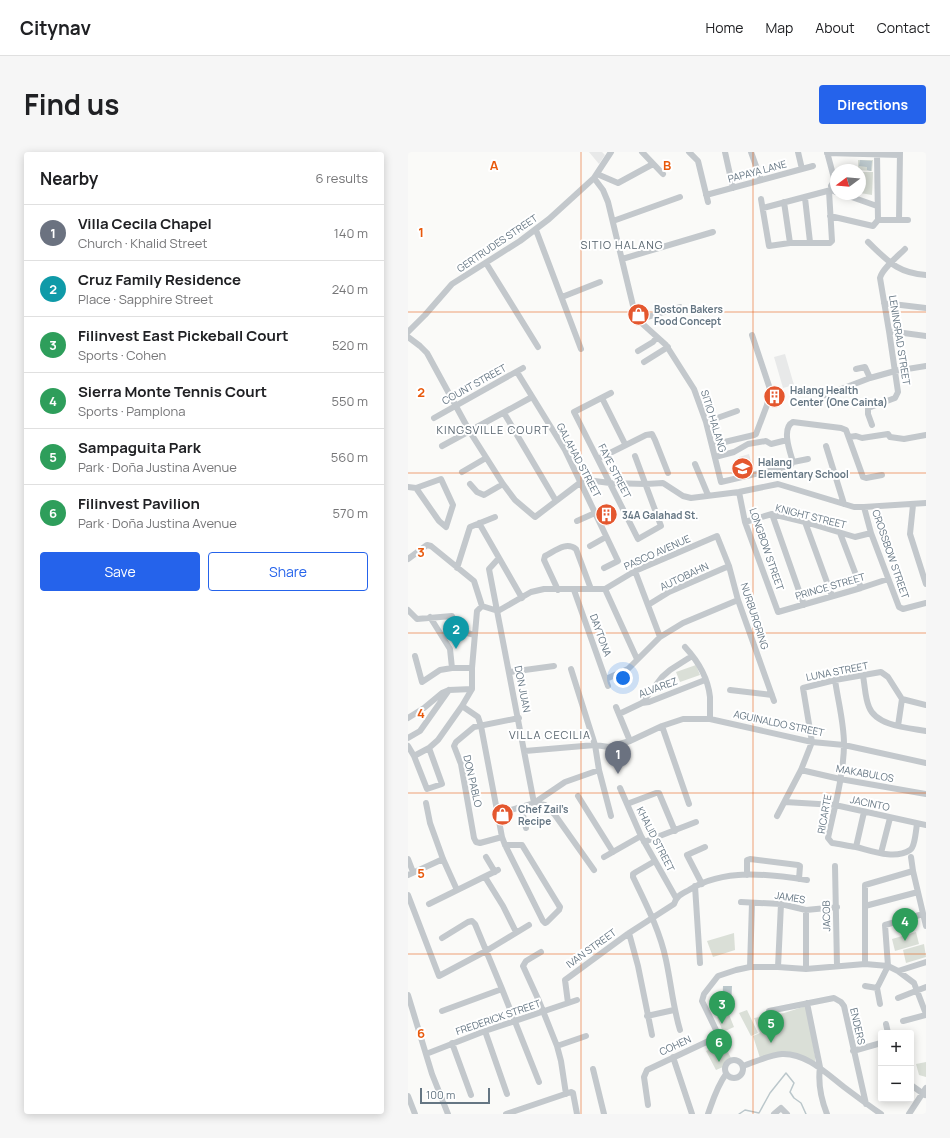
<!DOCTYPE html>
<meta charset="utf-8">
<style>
:root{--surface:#fff;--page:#f6f6f6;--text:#202124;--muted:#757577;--line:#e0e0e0;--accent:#2563eb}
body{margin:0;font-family:Manrope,sans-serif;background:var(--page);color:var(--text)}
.controls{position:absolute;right:12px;bottom:12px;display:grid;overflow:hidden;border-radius:4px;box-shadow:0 2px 10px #0003}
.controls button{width:36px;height:36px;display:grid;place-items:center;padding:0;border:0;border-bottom:1px solid var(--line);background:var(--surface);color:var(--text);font:20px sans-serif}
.compass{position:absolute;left:422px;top:12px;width:36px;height:36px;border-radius:50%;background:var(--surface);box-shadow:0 2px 10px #0003;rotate:254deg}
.scale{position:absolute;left:12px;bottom:10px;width:70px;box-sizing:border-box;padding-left:4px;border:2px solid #657683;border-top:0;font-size:11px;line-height:14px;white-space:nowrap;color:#657683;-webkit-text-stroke:3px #fff;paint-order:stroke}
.you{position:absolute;left:215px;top:526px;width:14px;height:14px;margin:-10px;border:3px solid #fff;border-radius:50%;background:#1a73e8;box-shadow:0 0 0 6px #1a73e833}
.badge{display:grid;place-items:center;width:26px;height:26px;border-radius:50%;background:var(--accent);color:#fff;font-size:13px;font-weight:700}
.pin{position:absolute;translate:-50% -33px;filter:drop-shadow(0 1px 2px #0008)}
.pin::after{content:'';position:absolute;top:21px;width:14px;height:12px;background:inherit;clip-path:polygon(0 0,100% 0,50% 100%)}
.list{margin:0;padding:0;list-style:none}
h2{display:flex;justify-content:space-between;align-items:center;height:52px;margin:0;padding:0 16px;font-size:17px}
h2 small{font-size:13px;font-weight:400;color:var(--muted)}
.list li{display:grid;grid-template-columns:26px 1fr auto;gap:12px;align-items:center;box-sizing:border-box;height:56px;padding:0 16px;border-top:1px solid var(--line)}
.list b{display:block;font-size:15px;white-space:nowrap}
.list p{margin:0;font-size:13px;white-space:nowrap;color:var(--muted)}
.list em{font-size:13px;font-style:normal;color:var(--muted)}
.actions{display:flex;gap:8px;padding:12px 16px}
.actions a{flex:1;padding:9px 0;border:1px solid var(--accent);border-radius:4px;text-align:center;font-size:14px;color:var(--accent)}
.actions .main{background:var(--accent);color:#fff}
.map{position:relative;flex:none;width:518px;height:962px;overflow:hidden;border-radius:4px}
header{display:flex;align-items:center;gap:24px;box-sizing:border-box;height:56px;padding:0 20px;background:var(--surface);border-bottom:1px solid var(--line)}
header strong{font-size:19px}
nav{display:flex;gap:22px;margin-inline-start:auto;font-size:14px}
.intro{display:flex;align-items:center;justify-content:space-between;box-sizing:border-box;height:96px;padding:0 24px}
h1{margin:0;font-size:28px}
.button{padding:10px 18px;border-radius:4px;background:var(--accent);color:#fff;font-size:14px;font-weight:700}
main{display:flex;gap:24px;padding:0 24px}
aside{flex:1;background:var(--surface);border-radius:4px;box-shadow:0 2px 10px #0003}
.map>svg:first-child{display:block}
.built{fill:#e8e9e9}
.green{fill:#dadfd7}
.water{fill:#bbc7cb}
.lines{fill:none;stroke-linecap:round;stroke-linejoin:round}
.stream{stroke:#bbc7cb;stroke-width:1.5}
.minor{stroke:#c3c8cc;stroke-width:6}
.grid{fill:none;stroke:#e8590c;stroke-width:1;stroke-opacity:0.55}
.labels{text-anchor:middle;stroke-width:4;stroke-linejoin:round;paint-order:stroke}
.street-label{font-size:10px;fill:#657683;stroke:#fff}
.poi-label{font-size:10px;font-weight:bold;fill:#657683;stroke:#fff;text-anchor:start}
.neighbourhood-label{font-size:11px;letter-spacing:1px;fill:#57646e;stroke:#fff}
.grid-label{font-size:13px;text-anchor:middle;font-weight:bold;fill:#e8590c;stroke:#fff;stroke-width:4;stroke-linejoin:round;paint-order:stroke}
</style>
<header>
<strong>Citynav</strong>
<nav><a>Home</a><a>Map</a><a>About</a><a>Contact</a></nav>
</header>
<div class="intro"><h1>Find us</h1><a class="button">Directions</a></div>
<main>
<aside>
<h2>Nearby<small>6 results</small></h2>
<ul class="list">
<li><span class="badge" style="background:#6b7280">1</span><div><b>Villa Cecila Chapel</b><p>Church · Khalid Street</p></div><em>140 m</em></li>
<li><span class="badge" style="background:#0f9aa8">2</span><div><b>Cruz Family Residence</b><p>Place · Sapphire Street</p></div><em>240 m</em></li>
<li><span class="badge" style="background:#2e9e5b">3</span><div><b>Filinvest East Pickeball Court</b><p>Sports · Cohen</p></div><em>520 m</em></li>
<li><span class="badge" style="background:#2e9e5b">4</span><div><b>Sierra Monte Tennis Court</b><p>Sports · Pamplona</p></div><em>550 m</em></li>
<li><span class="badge" style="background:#2e9e5b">5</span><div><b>Sampaguita Park</b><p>Park · Doña Justina Avenue</p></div><em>560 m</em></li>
<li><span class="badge" style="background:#2e9e5b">6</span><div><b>Filinvest Pavilion</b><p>Park · Doña Justina Avenue</p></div><em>570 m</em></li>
</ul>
<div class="actions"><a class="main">Save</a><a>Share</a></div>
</aside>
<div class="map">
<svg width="518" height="962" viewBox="0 0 518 962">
<rect width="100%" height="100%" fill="#fafaf8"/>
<path class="built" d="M 181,0 L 194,0 L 197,3 L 191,12 Z
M 377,202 L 386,233 L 375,236 L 366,205 Z
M 341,302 L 346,321 L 328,325 L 324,311 L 331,309 L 331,305 Z"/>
<path class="green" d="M 450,8 L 465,8 L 464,19 L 450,18 Z
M 452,20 L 465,20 L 464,43 L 452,41 Z
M 288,513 L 292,523 L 272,530 L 268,520 Z
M 508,780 L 511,792 L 487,799 L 484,787 Z
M 326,781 L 327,798 L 305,805 L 299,789 Z
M 516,792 L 518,805 L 498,811 L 495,798 Z
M 398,854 L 407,904 L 407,912 L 381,900 L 352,906 L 345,884 L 352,881 L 346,866 L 376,861 Z
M 339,858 L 350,881 L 343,884 L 331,861 Z
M 320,860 L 326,875 L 315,880 L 309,865 Z
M 309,894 L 313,903 L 320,900 L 323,906 L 315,915 L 308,918 L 298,899 Z
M 518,910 L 518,925 L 511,923 L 508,912 Z"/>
<path class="water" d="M 452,8 L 464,9 L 463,19 L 459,18 L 459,15 L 451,14 Z
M 315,834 L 324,834 L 323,854 L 314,854 Z"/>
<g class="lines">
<path class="stream" d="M 331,962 L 337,958 L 351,961 L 362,941 L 378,921 L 386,931 L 382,940 L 386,946 L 393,951 L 398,962"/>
<path class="minor" d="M 234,0 L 255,22
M 281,0 L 290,9 L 300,50
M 317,0 L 325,36
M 343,0 L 353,28
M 390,0 L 394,17
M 419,0 L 427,30
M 419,1 L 492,3
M 189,22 L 210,31 L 245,12
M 186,26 L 195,38 L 200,50 L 228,166 L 258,193 L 286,237 L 298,270 L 313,330 L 382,314 L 385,310
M 428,30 L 425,31 L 423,34 L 424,38 L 428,40
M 435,42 L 469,54
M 298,43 L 405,14
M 397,46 L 402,90
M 353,47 L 361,94 L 382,91 L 422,91 L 424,89 L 421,39
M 376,50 L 382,91
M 355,56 L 423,38
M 422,64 L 465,74 L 470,68 L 469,2
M 470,68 L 500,68
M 491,68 L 492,0
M 205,69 L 272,45
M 128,78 L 173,197
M 460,90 C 480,109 489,121 518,123
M 214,107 L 305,80
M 78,111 L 130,195
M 154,145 L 192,130
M 476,151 L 518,156
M 230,168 L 272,155
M 481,179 L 518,184
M 0,180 L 17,163 L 44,132 L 112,89 L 141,67 L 186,26 L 203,0
M 0,185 L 12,194 L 19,201 L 62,280 L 95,332 L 107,348 L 127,365 L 173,330 L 179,328 L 202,331 L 238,332 L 255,331 L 275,344 L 283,346 L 331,340 L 370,332 L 446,355 L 456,355 L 518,351
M 230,199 L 245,190 L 249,185
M 236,210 L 260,195
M 448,217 L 457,215 L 462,226
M 109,220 L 157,298 L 210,409 L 196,416
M 203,241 L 166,260 L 230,387 L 253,374 L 227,304
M 415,244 L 462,226 L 487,219 L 518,214
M 194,246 L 217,292
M 96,261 L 148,349
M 26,266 L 115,216
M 298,270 L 329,259
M 464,273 L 460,262 L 460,256 L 487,246 L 490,240 L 481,179 L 472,126 C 474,117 490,104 497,97
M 441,285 L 448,284 L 454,286 L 480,282 L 482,285 L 496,287 L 518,283
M 304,293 L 346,283 L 348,282 L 359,253 L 362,237 L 344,183
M 34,294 L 124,245
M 418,294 L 436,352
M 307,305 L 326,300 L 340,292 L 358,289 L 363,292 L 379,288
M 190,307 L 238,283 L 244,282 L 247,288 L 260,321
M 385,310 C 382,300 373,276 385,270 L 433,276 L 438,278 L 455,325 L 458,326 L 474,323
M 385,310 L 400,307
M 287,312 L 300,343
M 54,320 L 78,306
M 62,332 L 69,340 L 76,343 L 95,332
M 0,335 L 8,336 L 31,369 L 38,375 L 45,353 L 33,327 L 8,336
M 331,340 L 337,370 L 370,460 L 453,436 L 480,427
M 505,353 L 502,382 L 518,432
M 456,355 L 463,381 L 491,455 L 495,457 L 518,451
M 364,362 L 396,453
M 169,369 L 187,361
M 337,370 L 364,362 L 397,370 L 447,385 L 463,381
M 397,370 L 424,444
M 71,371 L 114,446
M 432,381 L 453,436
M 182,394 L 198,385
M 91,406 L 81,417 L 126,651
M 0,407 L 19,393 L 23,394 L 66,429 L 74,454 L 90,459
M 49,416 L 62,375 L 87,365
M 227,419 L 252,485
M 197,437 L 229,507
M 150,438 L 136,408 L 137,404 C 147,399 158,389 168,397 L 183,437
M 166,438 L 200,534
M 240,453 L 261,440 L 321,414
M 0,458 L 9,467 L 44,464 L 51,479 L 67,483
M 90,459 L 123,440 L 136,437 L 197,437 L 227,419 L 309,384 L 321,414 L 330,448 L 366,549
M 22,465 L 42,497 L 44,516
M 277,495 C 289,508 300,526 302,545 C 302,552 302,559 302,567
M 7,504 L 14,530 L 32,518 L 44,516 L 64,516
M 163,517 L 187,593 L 191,618 L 203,664
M 102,520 L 146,514
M 455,524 C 457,534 457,546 461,555 C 468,574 501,576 518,579
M 198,527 L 220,517 L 252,485 L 275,471 L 330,448
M 427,528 C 430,549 436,571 436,592 C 436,621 426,658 420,686 L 424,691 C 432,692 440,694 448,695 C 464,699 487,708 502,698 C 507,695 508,677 509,672
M 322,538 L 364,543
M 494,547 L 518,553
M 234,551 L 254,525 L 262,518 L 284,504
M 54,554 L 70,565 L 73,574 L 94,685 L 97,693 L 135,769 L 137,771 L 139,770 L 151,758 L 152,755 L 150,752 L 114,693 L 97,693
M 208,555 L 222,589
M 211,562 L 234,551 L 241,550 L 297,528
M 0,566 L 16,556 L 34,541 L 41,538 L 64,537
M 254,574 L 281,652
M 490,574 L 494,547
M 0,586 L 12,579 L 41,538
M 0,594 L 6,604 L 19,637 L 34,632 L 21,596
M 117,599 L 187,593 L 201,595 L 222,589 L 254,574 L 275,567 L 302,567 L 404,590 L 436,593 L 518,611
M 6,604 L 21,596 L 30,588 L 54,554 L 64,537 L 64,516 L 69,459 L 74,454
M 393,618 L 432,627 L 518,642
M 212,636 L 233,684 L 268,746
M 170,644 L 205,700
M 377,650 L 427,653 L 518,673
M 18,651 L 22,671 L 35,707 L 49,738
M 126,651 L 137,653 L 147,663 L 186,718
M 219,652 L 248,641 L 251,641 L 267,679
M 113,655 L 118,676
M 90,662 L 126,651 L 157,630 L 191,618
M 369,664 L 393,618 L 404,590 L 395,536 L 427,528 L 473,520 L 480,525 L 494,547
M 94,685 L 72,691 L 68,690 L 66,686 L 53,612 L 46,594 L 48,590 L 66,575 L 111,566
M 236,690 L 288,670
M 448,695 L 456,660
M 473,701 L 482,666
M 78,705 L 87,720
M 196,705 L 233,684
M 503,705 L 505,719 L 518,774
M 0,707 L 5,720
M 247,709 L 228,720 L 225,722 L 225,725 C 238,752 252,779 258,808 C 263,831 265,855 272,878
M 427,714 L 429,814
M 0,723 L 35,707
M 339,723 L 339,708 L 342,707 L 390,713 L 392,714 L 391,727
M 77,725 L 95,754 L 108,780
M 294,732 L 279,703 L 297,695
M 287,734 L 292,811
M 0,743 L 31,824 L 78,799 L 121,773
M 333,750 L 373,752 L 398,758 L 429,755
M 21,752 L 90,718
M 457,754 L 510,740
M 221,781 L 230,814 L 244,883
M 34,786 L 60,770 L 64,769 L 67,772 L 94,837 L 131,930
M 133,800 L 118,809 L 115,814 L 131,849 L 149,894 L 153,909 L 158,942
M 457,812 L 457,733 L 505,719
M 342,815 L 344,751
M 370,815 L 373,752
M 398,817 L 398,758
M 490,819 L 518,810
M 457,834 L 469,836
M 0,843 L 24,922 L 40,962
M 490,846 L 518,835
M 160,851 L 157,828 L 221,781 L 266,752 C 268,744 274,742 281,738 C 316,716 360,722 399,728
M 399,851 L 412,915 C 410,930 413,947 419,962
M 472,852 L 469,836 L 480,814 L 477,773 L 515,762
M 34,859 L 94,837
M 361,859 L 426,846 L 433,850 L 436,854 L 458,952
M 239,864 L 266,858
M 495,869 L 518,863
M 478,872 L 480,881
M 77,879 L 99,942
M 44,891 L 63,943
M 149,894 L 178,884
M 445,899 L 473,891
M 18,902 L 77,879 L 169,848
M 265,905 L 284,962
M317 917a9 9 0 1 1 18 0a9 9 0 1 1-18 0Z
M 335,914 C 347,910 361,903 374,902 C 398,901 418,921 436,935 C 448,944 460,953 473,962
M 185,917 L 196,962
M 503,933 L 517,943
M 0,944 L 7,962
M 240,953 L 236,925 L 239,918 L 307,886 L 310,882 L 294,849 L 296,842 L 310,824 L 328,818 L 342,815 L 370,815 L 398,817 L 457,812 L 480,814 L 490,819 L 506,831 L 518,862
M 98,962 L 163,940 L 165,941 L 169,962
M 300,962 C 305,948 309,934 318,922
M 366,962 L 373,956 L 379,962
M 501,962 L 518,936"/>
</g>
<path class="grid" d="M 173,0 L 173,962M 345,0 L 345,962M 0,160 L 518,160M 0,321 L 518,321M 0,481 L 518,481M 0,641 L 518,641M 0,802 L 518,802"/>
<defs>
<symbol id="shop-disc" viewBox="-11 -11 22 22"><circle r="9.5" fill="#e4572e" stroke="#fff"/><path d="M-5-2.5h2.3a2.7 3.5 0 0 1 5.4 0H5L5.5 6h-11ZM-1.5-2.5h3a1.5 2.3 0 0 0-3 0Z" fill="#fff"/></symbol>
<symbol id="building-disc" viewBox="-11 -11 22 22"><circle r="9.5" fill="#e4572e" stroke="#fff"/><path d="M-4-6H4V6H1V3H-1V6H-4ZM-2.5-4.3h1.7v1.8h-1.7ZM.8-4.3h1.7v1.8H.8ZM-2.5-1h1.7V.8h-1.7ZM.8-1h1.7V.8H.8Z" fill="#fff"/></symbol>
<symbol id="school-disc" viewBox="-11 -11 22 22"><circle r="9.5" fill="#e4572e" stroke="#fff"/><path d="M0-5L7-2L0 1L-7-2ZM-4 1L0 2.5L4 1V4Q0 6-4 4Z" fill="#fff"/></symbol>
</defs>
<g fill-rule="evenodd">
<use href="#shop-disc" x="218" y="150" width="25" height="25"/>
<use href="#building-disc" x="354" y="232" width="25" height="25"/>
<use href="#school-disc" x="322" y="304" width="25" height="25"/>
<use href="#building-disc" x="186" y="350" width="25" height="25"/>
<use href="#shop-disc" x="82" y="650" width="25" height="25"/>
</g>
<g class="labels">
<g class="street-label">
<text transform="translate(349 19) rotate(-15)" y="4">PAPAYA LANE</text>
<text transform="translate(89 91) rotate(-34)" y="4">GERTRUDES STREET</text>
<text transform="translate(492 188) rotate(81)" y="4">LENINGRAD STREET</text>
<text transform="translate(66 232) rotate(-29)" y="4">COUNT STREET</text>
<text transform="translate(306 269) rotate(73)" y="4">SITIO HALANG</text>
<text transform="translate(171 308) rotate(62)" y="4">GALAHAD STREET</text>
<text transform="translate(207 319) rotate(63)" y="4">FAYE STREET</text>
<text transform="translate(403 364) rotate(14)" y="4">KNIGHT STREET</text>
<text transform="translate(359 397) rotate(71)" y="4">LONGBOW STREET</text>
<text transform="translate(249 400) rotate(-24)" y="4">PASCO AVENUE</text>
<text transform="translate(483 402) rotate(71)" y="4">CROSSBOW STREET</text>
<text transform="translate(276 424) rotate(-25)" y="4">AUTOBAHN</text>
<text transform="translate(422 434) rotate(-16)" y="4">PRINCE STREET</text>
<text transform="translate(347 464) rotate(72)" y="4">NURBURGRING</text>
<text transform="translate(193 483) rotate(70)" y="4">DAYTONA</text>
<text transform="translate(429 519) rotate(-11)" y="4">LUNA STREET</text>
<text transform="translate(250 535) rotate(-20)" y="4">ALVAREZ</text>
<text transform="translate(115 537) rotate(79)" y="4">DON JUAN</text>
<text transform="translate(371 571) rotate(12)" y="4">AGUINALDO STREET</text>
<text transform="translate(457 621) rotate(10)" y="4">MAKABULOS</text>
<text transform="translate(65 629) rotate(77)" y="4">DON PABLO</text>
<text transform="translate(462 651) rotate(12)" y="4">JACINTO</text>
<text transform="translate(416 662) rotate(-80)" y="4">RICARTE</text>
<text transform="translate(248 687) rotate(63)" y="4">KHALID STREET</text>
<text transform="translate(382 745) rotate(9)" y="4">JAMES</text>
<text transform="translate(418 764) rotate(-91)" y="4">JACOB</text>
<text transform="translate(183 796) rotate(-36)" y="4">IVAN STREET</text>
<text transform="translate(90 865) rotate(-19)" y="4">FREDERICK STREET</text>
<text transform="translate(450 874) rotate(77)" y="4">ENDERS</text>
<text transform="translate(267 893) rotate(-25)" y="4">COHEN</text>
</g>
<g class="poi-label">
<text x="246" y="161">Boston Bakers<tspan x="246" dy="12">Food Concept</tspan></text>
<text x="382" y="242">Halang Health<tspan x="382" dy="12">Center (One Cainta)</tspan></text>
<text x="350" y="314">Halang<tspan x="350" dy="12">Elementary School</tspan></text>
<text x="214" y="367">34A Galahad St.</text>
<text x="110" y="661">Chef Zail’s<tspan x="110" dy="12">Recipe</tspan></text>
</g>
<g class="neighbourhood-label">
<text x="214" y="97">SITIO HALANG</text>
<text x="85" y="282">KINGSVILLE COURT</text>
<text x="142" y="587">VILLA CECILIA</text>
</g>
</g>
<g class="grid-label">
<text x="86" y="18">A</text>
<text x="259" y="18">B</text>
<text x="13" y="85">1</text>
<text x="13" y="245">2</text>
<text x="13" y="405">3</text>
<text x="13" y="566">4</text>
<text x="13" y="726">5</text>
<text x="13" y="886">6</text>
</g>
</svg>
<div class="controls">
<button>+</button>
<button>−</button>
</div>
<svg class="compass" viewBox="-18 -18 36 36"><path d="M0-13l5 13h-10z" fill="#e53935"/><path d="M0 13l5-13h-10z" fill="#757577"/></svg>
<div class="scale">100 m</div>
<div class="you"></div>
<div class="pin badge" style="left:210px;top:622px;background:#6b7280">1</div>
<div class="pin badge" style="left:48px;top:497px;background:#0f9aa8">2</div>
<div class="pin badge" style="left:314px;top:872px;background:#2e9e5b">3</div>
<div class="pin badge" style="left:497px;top:789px;background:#2e9e5b">4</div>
<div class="pin badge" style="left:363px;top:891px;background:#2e9e5b">5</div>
<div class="pin badge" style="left:311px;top:910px;background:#2e9e5b">6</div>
</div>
</main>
